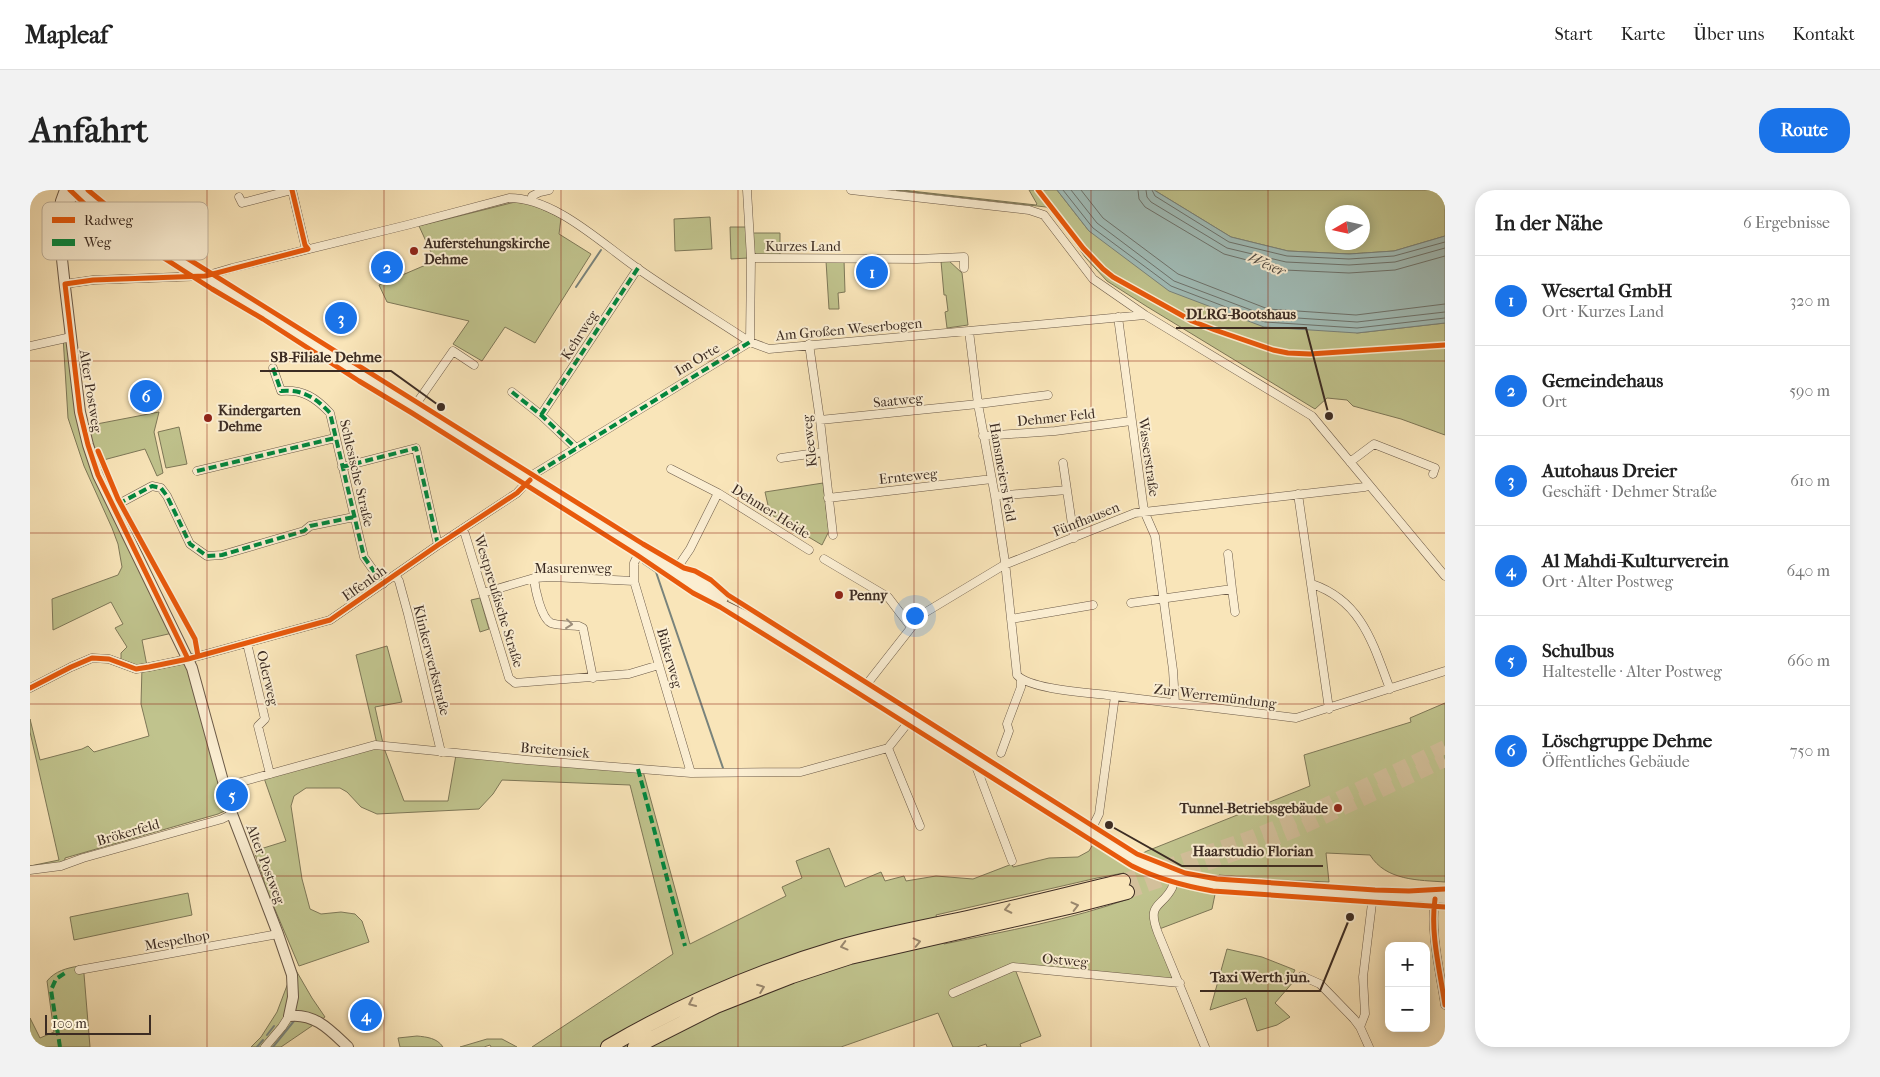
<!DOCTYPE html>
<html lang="de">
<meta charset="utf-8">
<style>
:root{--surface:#fff;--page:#f2f2f2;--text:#222;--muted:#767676;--line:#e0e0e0;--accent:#1a73e8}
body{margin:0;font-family:"IM FELL French Canon",serif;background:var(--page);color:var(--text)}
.controls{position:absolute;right:15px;bottom:15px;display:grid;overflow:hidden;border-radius:10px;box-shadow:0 2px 12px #0003}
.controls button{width:45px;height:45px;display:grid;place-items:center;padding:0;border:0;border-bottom:1px solid var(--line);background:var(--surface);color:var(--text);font:25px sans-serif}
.compass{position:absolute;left:1295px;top:15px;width:45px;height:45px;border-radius:50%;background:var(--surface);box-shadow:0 2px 12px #0003;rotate:261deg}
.scale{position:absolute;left:15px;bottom:12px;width:106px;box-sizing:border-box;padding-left:5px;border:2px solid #3c2c23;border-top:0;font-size:14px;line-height:18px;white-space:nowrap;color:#3c2c23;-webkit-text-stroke:4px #fbeed2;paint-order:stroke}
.you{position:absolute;left:884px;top:425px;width:18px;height:18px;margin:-12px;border:4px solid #fff;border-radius:50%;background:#1a73e8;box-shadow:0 0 0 8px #1a73e833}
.badge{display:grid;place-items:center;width:32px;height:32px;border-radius:50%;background:var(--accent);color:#fff;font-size:16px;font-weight:700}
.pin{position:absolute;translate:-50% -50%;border:2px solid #fff;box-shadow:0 1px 5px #0006}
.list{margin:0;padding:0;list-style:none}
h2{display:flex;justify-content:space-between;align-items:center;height:65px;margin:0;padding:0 20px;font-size:21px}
h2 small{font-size:16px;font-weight:400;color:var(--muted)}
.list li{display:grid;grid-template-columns:32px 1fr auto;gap:15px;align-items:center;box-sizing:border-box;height:90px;padding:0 20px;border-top:1px solid var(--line)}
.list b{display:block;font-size:19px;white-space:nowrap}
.list p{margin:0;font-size:16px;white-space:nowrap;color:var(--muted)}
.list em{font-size:16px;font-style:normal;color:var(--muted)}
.map{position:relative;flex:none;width:1415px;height:857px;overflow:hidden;border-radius:20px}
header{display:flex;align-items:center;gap:30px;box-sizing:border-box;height:70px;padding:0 25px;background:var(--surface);border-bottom:1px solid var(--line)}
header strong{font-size:24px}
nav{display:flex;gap:28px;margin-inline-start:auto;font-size:18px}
.intro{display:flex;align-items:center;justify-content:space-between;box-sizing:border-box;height:120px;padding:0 30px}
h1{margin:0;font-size:35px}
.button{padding:12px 22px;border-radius:20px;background:var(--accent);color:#fff;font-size:18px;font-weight:700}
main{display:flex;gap:30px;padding:0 30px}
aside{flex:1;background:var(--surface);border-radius:20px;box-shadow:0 2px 12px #0003}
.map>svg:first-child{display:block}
.green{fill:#c0c38d;stroke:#7e7858;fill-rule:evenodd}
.water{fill:#a1bdb8;stroke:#79837c}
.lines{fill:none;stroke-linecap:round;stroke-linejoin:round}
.shore{stroke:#6e746e;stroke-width:1}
.stream{stroke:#79837c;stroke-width:2}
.motorway-tunnel{stroke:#d3c09b;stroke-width:14;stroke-dasharray:14 7;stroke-linecap:butt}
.minor-casing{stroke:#6b5a48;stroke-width:9}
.tertiary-casing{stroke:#6b5a48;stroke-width:12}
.primary-casing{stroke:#3c2c23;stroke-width:14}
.motorway-casing{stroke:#3c2c23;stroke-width:16}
.minor{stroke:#fbeed2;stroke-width:8}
.tertiary{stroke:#fbeed2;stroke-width:10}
.primary{stroke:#f9e5b9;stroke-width:12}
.motorway{stroke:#f9e5b9;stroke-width:14}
.quiet{stroke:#00873e;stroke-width:4;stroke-dasharray:8 4;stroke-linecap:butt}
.cycleway-casing{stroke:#fbeed2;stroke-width:8}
.cycleway{stroke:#e8590c;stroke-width:5}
.oneway{stroke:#9c8d7a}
.oneway2{stroke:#9a886e}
.grid{fill:none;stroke:#8f2418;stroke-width:1;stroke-opacity:0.55}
.poi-dot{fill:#8f2418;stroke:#fbeed2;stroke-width:2}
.labels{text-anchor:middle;stroke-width:4;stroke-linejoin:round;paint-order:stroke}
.poi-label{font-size:14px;font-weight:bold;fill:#3c2c23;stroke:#fbeed2;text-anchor:start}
.street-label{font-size:14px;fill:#3c2c23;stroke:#fbeed2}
.water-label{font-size:15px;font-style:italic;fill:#555048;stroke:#fbeed2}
.key{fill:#fbeed2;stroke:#c2b49e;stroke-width:1}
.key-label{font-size:14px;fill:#3c2c23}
.leader{fill:none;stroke:#3c2c23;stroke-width:2}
.callout-dot{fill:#3c2c23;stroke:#fbeed2;stroke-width:2}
.callout-label{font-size:15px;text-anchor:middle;font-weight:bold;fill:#3c2c23;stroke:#fbeed2;stroke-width:4;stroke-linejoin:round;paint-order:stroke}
</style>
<header>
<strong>Mapleaf</strong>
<nav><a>Start</a><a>Karte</a><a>Über uns</a><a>Kontakt</a></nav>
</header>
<div class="intro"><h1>Anfahrt</h1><a class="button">Route</a></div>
<main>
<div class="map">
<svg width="1415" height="857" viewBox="0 0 1415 857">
<rect width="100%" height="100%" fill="#f9e5b9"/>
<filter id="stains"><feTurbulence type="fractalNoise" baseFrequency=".004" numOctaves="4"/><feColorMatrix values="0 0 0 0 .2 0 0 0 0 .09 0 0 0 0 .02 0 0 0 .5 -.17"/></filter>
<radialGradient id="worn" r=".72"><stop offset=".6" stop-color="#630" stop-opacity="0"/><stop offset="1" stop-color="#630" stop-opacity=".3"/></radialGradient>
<path class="green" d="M 866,0 L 872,0 L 1006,15 L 1007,14 L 999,0 L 1027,0 L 1059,41 L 1327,143 L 1415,133 L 1415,245 L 1371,229 L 1323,216 L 1317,210 L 1297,208 L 1285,219 L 1116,116 L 1077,91 L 1055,67 L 1025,25 L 1016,17 Z
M 1124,0 L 1415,0 L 1415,46 L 1364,61 L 1319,64 L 1258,61 L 1201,47 ZM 1302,22 L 1332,22 L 1332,52 L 1302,52 Z
M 485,12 L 501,14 L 531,28 L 529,44 L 561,64 L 505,153 L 475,137 L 452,171 L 423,154 L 439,131 L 357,112 L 349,95 L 405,71 L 389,36 Z
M 680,27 L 682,59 L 645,61 L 644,29 Z
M 700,37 L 717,37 L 718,68 L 701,69 Z
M 723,43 L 750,43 L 750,65 L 727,65 L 723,61 Z
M 814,70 L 815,102 L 808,103 L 809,119 L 799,119 L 796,71 Z
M 918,70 L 932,83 L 938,135 L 917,138 L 915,122 L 918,121 L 916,105 L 914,105 L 911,71 Z
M 41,142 L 51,237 L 129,222 L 124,242 L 133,283 L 127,286 L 115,259 L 62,273 L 147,442 L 112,450 L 117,476 L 157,469 L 199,619 L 188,624 L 35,668 L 34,678 L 0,683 L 0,676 L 29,670 L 0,542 L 0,529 L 10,570 L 52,559 L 58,556 L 64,562 L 119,546 L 111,514 L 112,477 L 91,470 L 91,463 L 97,457 L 85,438 L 93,434 L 81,412 L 23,440 L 22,409 L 88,385 L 92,377 L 88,354 L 82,338 L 54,276 L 38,228 L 33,146 Z
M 149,237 L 157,274 L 136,278 L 128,242 Z
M 793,293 L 799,341 L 792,355 L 740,324 L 735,302 Z
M 450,408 L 459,439 L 450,442 L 441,410 Z
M 357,456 L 372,512 L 345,517 L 354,558 L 374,611 L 418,611 L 426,565 L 613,581 L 660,754 L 756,706 L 752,697 L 772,688 L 766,671 L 799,658 L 815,697 L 851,682 L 855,691 L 874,686 L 876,691 L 906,686 L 943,689 L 982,674 L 983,677 L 1019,668 L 1048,667 L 1059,661 L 1063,654 L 1094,673 L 1117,661 L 1280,596 L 1274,565 L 1381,532 L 1380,528 L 1415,513 L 1415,692 C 1389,690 1356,691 1340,665 L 1296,663 L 1299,692 L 1247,690 L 1189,685 L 1182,719 L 1124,741 L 1148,795 L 985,779 L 1011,846 L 990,854 L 991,857 L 957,857 L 956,854 L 947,857 L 923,857 L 908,823 L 811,857 L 502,857 L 643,764 L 600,595 L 472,590 L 463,604 L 449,619 L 347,624 L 331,617 L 317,602 L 310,598 L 276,598 L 264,606 L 261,616 L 272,689 L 280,719 L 291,724 L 311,722 L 325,724 L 332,731 L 339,752 L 269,776 L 235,696 L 233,687 L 224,661 L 256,651 L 234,588 L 340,558 L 348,558 L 326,465 ZM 1094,683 L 1101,708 C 1040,730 976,741 914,754 L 906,725 L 1067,688 Z
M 158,703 L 162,725 L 44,750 L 40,727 Z
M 1197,759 L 1232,767 L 1265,780 L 1261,788 L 1264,791 L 1245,813 L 1260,827 L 1247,835 L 1227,841 L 1216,808 L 1180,820 Z
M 49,776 L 54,784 L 60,857 L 0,857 L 0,828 L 10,848 L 24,842 L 17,791 C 25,781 37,778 49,776 Z
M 264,777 L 282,808 L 295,827 L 251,857 L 221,857 L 231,847 L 247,822 Z
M 387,846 C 397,847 407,848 413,857 L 370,857 L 368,848 Z
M 457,849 L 472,849 L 487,857 L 461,857 L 460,855 L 454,857 L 430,857 Z"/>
<path class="water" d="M 1027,0 L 1124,0 L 1201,47 L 1258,61 L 1319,64 L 1364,61 L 1415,46 L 1415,133 L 1327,143 L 1234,137 L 1139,101 L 1059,41 Z"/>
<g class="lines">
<path class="shore" d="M 1033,0 L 1063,38 L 1141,96 L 1235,132 L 1327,138 L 1415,128
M 1041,0 L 1067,33 L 1144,91 L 1237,126 L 1327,132 L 1415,122
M 1051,0 L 1073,28 L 1148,84 L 1238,119 L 1326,125 L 1415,114
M 1108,0 L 1109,9 L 1115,17 L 1194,64 L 1255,80 L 1319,83 L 1365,80 L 1415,66
M 1116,0 L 1117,7 L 1121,12 L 1197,58 L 1256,72 L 1319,75 L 1365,72 L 1415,58
M 1122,0 L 1125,6 L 1199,52 L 1257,66 L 1319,69 L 1364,66 L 1415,52"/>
<path class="stream" d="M 546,97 L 571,60
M 613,373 L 626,382 L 693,578
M 237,845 L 244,836
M 227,857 L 233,850
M 243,857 L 264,831"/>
<path class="motorway-tunnel" d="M 1093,691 L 1222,647 L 1264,630 L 1415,557
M 1097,702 L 1227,656 L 1271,638 L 1415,570"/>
<defs>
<path id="minor" d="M 821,0 L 999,20 L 1014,25 L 1063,89 L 1115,125
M 209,7 L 212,13 L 262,0 L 275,55 L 278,59
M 503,11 L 502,6 L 510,2 L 519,0
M 721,68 L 887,69 L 934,67 L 934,78
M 35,94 L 63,90 L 175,86 L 202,78 L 377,35 L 479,8 C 525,8 571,53 607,78 C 644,104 682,127 720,152 L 739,159 L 1115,125 L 1282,226 L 1415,386
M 1088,127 L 1114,321 L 1125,346 L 1143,480 L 1145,513
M 939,141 L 948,214 L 965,306 L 975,372 L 987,485 C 1000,500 1064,503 1085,506
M 779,154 L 790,230 L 803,345
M 0,156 L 41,147
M 243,178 L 251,201 C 273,199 286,208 300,223 L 334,367 L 353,394
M 482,202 L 511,225 L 546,258
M 384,217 L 423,161 L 444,175
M 511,225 L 608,78
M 790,230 L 948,214 L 1018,205
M 953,246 L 1025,241 L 1101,231
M 751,268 L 793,262
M 1320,272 L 1344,254 L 1405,278 L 1403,284
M 1033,273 L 1044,348
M 312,277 L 386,258 L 408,355
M 641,279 L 688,303 L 779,360
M 167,281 L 305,248
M 1268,304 L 1299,519
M 965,306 L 1037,300
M 798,308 L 962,289
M 83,317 L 122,296 L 131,298 L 137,306 L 160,354 L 177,366 L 192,365 L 274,341 L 280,336 L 324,327
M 432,339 L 435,344 L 479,488 L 485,493 L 599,484 L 629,475
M 611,359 L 604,373 L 604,391 L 661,583
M 794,369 L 858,407 L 881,437
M 645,381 L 660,359 L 688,303
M 365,385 L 369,391 L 378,424 L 411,562
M 504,388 C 505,399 511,428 521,433 C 529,436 541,435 549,436 L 553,438 L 563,488
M 1282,394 C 1332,411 1343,454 1360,499
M 1202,399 L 1205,422
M 453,403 L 504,388 L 521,387 L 604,391
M 1101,413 L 1202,399 L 1198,364
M 981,429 L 1063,415
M 217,453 L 235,529 L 228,536 L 240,584
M 0,498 L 41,477 L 62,468 L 79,469 L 106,479 L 119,477 L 158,469 L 300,430 L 408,355 L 487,303 L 504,284 L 720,152 L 721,68 L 717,0
M 833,499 L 891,425 L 974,375 L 1105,323 L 1335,297 L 1337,294
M 858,558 L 890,636
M 971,563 L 979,541 L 977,534 L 991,497 L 991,490
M 948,572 L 947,579 L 982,671
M 193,597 L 345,555 L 497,570 L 661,583 L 771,582 L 858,558 L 881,529
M 1060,642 L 1069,624 L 1085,506 L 1266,528 L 1415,481
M 0,680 L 31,676 L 53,668 L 192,629 L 202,624
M 1145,687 C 1144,690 1143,695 1142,698 C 1132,718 1116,712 1128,743 L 1175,857
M 1405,708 C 1400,743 1410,781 1415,815
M 49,780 L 248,744
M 1272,786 L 1290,794 L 1324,829 L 1330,837 L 1339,857
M 923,803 L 983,777 L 1150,793
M 1330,837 L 1335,824 L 1333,787 L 1343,705
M 235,857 L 252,837 L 259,826"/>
<path id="tertiary" d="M 35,0 L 31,11 L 28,32 L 35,97 L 50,222 L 58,255 L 68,285 L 162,478 L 202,624 L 248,744 L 262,785 L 263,807 L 259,826 C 285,823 300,840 318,857
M 50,0 L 80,25 L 133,60 L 645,381 C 663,404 696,416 721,429 L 1106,670 C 1162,697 1213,697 1274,701 C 1321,703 1368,706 1415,708
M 30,20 L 49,0
M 646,381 C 664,385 679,398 693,408"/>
<path id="primary" d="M 0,856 L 1,857"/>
<path id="motorway" d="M 578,857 C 651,814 729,781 810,757 C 855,744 901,736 946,726 C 996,715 1044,703 1093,691
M 605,857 L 686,816 L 762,786 L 820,767 L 1043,716 L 1097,702"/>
</defs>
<use href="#minor" class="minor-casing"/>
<use href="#tertiary" class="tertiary-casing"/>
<use href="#primary" class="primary-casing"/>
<use href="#motorway" class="motorway-casing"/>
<use href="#minor" class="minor"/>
<use href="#tertiary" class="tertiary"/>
<use href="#primary" class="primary"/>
<use href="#motorway" class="motorway"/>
<path class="quiet" d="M 243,178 L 251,201 C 273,199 286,208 300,223 L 334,367 L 353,394
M 482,202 L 511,225 L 546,258
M 511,225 L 608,78
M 312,277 L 386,258 L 408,355
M 167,281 L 305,248
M 508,282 L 720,152
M 88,314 L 122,296 L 131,298 L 137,306 L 160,354 L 177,366 L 192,365 L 274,341 L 280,336 L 324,327
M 608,579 L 655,756
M 30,857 L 21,800 L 26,789 L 35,783"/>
<defs>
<path id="cycleway" d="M 40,0 L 61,20 L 109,52 L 182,99 L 233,129 L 329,191 L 382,223 L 607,365 L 663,403 L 690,417 L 828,503 L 1102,676 C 1128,689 1154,696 1183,701 L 1415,717
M 58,0 L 82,20 L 136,55 L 613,354 L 654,378 L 665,381 L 681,390 L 698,405 L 1107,664 L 1155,683 L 1187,689 L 1345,700 L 1379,701 L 1415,699
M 1008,0 L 1053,58 L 1073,79 L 1083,87 L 1162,131 L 1185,140 L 1243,160 L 1258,163 L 1280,164 L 1415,155
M 68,261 L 88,309 L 165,449 L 168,466
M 158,469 L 68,285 L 58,255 L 50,222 L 35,94 L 63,90 L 175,86 L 278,59 L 275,55 L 262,0
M 0,498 L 41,477 L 62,468 L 79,469 L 106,479 L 119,477 L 158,469 L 300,430 L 408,355 L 487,303 L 500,290
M 1405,709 C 1400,743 1410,781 1415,815"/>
</defs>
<use href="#cycleway" class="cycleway-casing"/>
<use href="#cycleway" class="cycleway"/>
</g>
<defs><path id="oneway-chevron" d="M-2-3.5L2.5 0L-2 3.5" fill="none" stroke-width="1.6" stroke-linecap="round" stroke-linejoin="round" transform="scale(1.25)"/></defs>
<use class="oneway" href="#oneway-chevron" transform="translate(539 434) rotate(6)"/>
<g class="oneway2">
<use href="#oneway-chevron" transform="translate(1045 716) rotate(-14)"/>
<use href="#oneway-chevron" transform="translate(978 719) rotate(168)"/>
<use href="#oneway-chevron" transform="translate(887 752) rotate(-13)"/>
<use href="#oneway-chevron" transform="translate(814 756) rotate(165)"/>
<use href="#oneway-chevron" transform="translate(731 798) rotate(-21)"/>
<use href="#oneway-chevron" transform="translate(662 813) rotate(155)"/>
</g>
<path class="grid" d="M 177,0 L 177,857M 354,0 L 354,857M 531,0 L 531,857M 708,0 L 708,857M 884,0 L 884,857M 1061,0 L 1061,857M 1238,0 L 1238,857M 0,171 L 1415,171M 0,343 L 1415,343M 0,514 L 1415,514M 0,686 L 1415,686"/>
<g class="poi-dot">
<circle cx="384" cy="61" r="5"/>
<circle cx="178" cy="228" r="5"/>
<circle cx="809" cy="405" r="5"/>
<circle cx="1308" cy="618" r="5"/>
</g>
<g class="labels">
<g class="poi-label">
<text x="394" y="58">Auferstehungskirche<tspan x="394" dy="16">Dehme</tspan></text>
<text x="188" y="225">Kindergarten<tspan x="188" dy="16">Dehme</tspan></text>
<text x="819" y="410">Penny</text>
<text x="1298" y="623" text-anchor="end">Tunnel-Betriebsgebäude</text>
</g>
<g class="street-label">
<text x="773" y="61">Kurzes Land</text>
<text transform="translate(819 139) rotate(-5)" y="5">Am Großen Weserbogen</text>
<text transform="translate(549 145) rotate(-57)" y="5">Kehrweg</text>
<text transform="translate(667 169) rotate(-31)" y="5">Im Orte</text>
<text transform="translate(61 201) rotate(81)" y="5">Alter Postweg</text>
<text transform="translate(868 210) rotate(-6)" y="5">Saatweg</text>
<text transform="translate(1026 227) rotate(-6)" y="5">Dehmer Feld</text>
<text transform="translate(779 251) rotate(-96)" y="5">Kleeweg</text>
<text transform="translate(1119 267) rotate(82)" y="5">Wasserstraße</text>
<text transform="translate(973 282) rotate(80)" y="5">Hansmeiers Feld</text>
<text transform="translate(327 283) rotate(77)" y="5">Schlesische Straße</text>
<text transform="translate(878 286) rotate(-6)" y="5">Ernteweg</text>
<text transform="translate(741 321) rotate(32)" y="5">Dehmer Heide</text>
<text transform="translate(1056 329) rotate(-22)" y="5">Fünfhausen</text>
<text x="543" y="383">Masurenweg</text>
<text transform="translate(334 393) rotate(-35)" y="5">Elfenloh</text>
<text transform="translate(469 411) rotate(73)" y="5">Westpreußische Straße</text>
<text transform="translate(640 468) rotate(74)" y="5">Bükerweg</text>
<text transform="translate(402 470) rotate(76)" y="5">Klinkerwerkstraße</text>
<text transform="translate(238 488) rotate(77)" y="5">Oderweg</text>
<text transform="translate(1185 506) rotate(7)" y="5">Zur Werremündung</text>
<text transform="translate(525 560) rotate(5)" y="5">Breitensiek</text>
<text transform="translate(98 642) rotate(-16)" y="5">Brökerfeld</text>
<text transform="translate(236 674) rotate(69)" y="5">Alter Postweg</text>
<text transform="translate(147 750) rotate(-10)" y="5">Mespelhop</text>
<text transform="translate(1035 770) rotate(5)" y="5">Ostweg</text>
</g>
<g class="water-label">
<text transform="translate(1237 74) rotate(24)" y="5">Weser</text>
</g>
</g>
<rect x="12" y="12" width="166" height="58" rx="8" class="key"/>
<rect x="22" y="27" width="23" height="6" fill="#e8590c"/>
<rect x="22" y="49" width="23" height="7" fill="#00873e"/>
<g class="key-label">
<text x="54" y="35">Radweg</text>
<text x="54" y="57">Weg</text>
</g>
<path class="leader" d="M1299 226L1276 138H1146M411 217L361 181H230M1079 635L1152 676H1293M1320 727L1290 801H1170"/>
<g class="callout-dot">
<circle cx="1299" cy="226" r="5"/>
<circle cx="411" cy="217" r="5"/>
<circle cx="1079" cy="635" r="5"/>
<circle cx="1320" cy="727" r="5"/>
</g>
<g class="callout-label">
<text x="1211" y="129">DLRG-Bootshaus</text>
<text x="296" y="172">SB-Filiale Dehme</text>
<text x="1223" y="666">Haarstudio Florian</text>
<text x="1230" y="792">Taxi Werth jun.</text>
</g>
<rect width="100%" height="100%" filter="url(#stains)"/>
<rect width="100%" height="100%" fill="url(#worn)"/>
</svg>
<div class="controls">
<button>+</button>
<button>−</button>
</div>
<svg class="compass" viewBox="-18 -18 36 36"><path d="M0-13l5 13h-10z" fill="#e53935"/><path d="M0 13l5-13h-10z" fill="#767676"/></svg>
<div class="scale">100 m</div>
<div class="you"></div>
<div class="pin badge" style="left:842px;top:82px">1</div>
<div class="pin badge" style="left:357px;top:77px">2</div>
<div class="pin badge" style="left:311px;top:128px">3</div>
<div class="pin badge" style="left:336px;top:825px">4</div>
<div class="pin badge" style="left:202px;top:605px">5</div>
<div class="pin badge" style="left:116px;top:206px">6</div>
</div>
<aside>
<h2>In der Nähe<small>6 Ergebnisse</small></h2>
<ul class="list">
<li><span class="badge">1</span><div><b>Wesertal GmbH</b><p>Ort · Kurzes Land</p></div><em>320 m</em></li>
<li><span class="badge">2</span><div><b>Gemeindehaus</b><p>Ort</p></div><em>590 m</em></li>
<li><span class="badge">3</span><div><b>Autohaus Dreier</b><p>Geschäft · Dehmer Straße</p></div><em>610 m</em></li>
<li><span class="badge">4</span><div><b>Al Mahdi-Kulturverein</b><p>Ort · Alter Postweg</p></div><em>640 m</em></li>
<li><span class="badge">5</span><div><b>Schulbus</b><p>Haltestelle · Alter Postweg</p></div><em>660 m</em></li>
<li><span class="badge">6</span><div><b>Löschgruppe Dehme</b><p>Öffentliches Gebäude</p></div><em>750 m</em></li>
</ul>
</aside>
</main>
